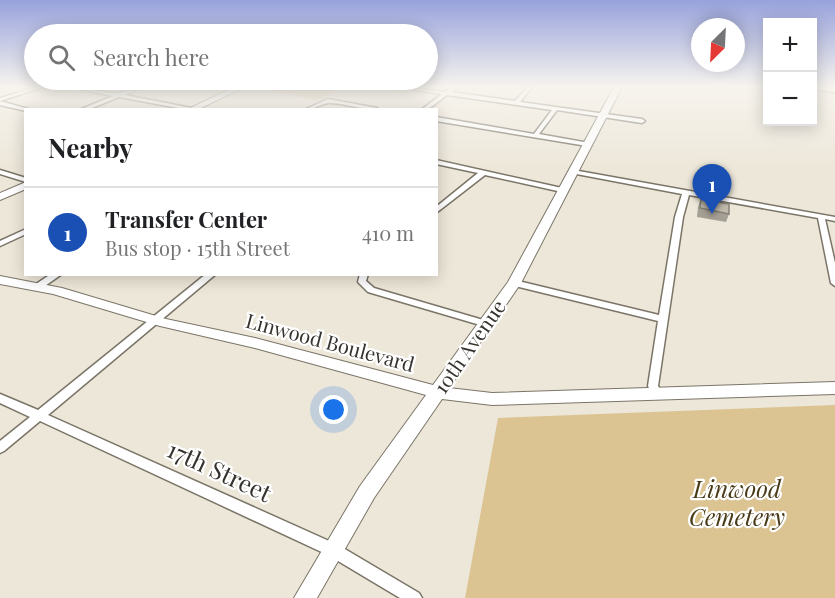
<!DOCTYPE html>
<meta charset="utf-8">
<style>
:root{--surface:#fff;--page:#f6f6f6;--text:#202124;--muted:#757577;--line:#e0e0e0;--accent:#a950bc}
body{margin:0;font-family:"Playfair Display",serif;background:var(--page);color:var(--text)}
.controls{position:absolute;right:18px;top:18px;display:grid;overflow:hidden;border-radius:0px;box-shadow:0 3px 15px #0003}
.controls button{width:54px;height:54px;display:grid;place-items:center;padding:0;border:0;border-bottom:2px solid var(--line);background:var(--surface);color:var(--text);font:30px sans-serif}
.compass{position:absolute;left:691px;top:18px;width:54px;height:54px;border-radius:50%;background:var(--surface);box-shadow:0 3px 15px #0003;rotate:204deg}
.you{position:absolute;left:334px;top:410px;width:21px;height:21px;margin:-15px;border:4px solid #fff;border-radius:50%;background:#1a73e8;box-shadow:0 0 0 9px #1a73e833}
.badge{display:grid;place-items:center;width:39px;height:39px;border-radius:50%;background:var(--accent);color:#fff;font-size:20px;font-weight:700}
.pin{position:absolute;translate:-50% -50px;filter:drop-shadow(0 2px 3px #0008)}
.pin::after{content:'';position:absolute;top:32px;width:21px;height:18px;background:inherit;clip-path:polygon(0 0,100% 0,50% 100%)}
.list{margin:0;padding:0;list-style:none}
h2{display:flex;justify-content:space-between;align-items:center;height:78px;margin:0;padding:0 24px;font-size:26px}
h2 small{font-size:20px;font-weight:400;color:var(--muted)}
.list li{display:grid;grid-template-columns:39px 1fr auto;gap:18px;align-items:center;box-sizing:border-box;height:90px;padding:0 24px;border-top:2px solid var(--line)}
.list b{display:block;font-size:22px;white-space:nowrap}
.list p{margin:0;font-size:20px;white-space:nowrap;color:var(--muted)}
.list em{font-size:20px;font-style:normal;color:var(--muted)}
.icon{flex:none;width:33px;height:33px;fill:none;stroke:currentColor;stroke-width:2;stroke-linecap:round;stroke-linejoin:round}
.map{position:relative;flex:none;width:835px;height:598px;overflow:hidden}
.search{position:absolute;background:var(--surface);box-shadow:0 3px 15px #0003;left:24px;top:24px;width:414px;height:66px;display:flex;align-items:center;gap:15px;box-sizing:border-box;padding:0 21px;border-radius:33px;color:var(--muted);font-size:22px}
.panel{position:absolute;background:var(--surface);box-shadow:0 3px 15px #0003;left:24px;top:108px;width:414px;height:168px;border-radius:0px}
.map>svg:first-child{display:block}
.green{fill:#dbc492}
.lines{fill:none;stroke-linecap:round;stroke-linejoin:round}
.street-casing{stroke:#7b7568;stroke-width:3}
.secondary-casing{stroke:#7b7568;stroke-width:2}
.primary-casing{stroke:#7b7568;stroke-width:3}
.street{fill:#fff;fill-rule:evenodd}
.secondary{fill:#fff;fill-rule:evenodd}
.primary{fill:#fff;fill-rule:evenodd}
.wall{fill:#a5a094}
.building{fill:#c0baac;stroke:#868278;stroke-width:1.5}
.labels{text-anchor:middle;stroke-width:4.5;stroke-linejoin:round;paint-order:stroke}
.street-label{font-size:20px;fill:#36332e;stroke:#fff}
.near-street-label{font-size:24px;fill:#36332e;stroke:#fff}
.near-park-label{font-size:24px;font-style:italic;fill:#493a17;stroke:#fff}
</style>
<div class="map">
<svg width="835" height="598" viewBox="0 0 835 598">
<rect width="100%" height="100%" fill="#ede7d9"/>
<path class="green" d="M 279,87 L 341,87 L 322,99 L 315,100 L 268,90 Z
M 835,405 L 835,598 L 465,598 L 498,418 Z"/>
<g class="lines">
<defs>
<path id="street" d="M 37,87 L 43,87 L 0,101 L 32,110 L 26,111 L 0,105 L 0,98 Z
M 72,87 C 85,87 109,95 119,93 C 128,92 134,87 142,87 L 125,95 L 202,110 L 189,110 L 119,97 L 87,110 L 79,110 L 113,96 L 74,88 Z
M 219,87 L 229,87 L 237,89 C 233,91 222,90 219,87 Z
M 401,87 L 445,92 L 452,87 L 457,87 L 451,92 L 515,101 L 528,87 L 532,87 L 520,102 L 642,119 L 645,121 L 642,123 L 557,110 L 539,134 L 589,143 L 589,145 L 587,146 L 436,121 L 436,117 L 534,134 L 552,110 L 447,95 L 427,110 L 421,110 L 442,94 L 403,88 Z
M 328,99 L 377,108 L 379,110 C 363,110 348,104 331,103 C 323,102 314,110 304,110 Z
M 436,160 L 562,188 L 565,190 L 562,192 L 485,175 L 436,213 L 436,207 L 478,173 L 436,164 Z
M 0,170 L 26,178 L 26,182 L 0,174 Z
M 573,170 L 835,217 L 835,221 L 825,219 L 835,263 L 835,286 L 831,283 L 818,218 L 689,195 L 683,217 L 658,386 L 662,393 L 661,396 L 657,397 L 653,396 L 648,386 L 658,321 L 511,285 L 510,283 L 514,280 L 659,315 L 675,217 L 682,194 L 571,173 L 571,171 Z
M 26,229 L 26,234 L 0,246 L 0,241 Z
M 51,274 L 62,274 L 42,288 L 36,288 L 35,286 L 36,284 Z
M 206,274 L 216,274 L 48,415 L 338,545 L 419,593 L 422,598 L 400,598 L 328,555 L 40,421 L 4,451 L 0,453 L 0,441 L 30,417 L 0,403 L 0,394 L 38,410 Z
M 360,274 L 368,274 L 366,281 L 374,288 L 490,322 L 492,324 L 487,327 L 368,292 L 358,282 Z"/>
<path id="secondary" d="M 235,87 L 244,87 L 197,110 L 186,110 Z
M 614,87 L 622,87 L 521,283 L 449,388 L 492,393 L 835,382 L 835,394 L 492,405 L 442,399 L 374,498 L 317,598 L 294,598 L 360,486 L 426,395 L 255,348 L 160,326 L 53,294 L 0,284 L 0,276 L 62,288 L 166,319 L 255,338 L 433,385 L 508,282 Z
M 26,182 L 26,189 L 0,200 L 0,193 Z"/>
<path id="primary" d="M 812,87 L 835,88 L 835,92 L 812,89 Z"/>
</defs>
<use href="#street" class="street-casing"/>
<use href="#secondary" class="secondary-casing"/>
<use href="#primary" class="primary-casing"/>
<use href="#street" class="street"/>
<use href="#secondary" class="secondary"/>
<use href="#primary" class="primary"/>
</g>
<path class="wall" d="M 701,199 L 729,214 L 726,222 L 697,217 L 698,207 Z"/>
<path class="building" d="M 701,199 L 729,204 L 729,214 L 700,208 Z"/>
<linearGradient id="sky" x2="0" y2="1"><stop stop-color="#97a2dc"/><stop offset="0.51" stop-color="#f7f4ee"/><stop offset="1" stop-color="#f7f4ee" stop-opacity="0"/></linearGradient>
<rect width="835" height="170" fill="url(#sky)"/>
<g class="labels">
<g class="street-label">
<text transform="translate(330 343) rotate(15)" y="7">Linwood Boulevard</text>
<text transform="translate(470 347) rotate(-55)" y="7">10th Avenue</text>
</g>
<g class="near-street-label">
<text transform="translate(219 472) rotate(25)" y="8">17th Street</text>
</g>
<g class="near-park-label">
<text x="737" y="498">Linwood<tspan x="737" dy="28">Cemetery</tspan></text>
</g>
</g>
</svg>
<div class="controls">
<button>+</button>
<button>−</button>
</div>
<svg class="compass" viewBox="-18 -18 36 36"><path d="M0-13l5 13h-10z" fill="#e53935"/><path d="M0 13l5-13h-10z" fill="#757577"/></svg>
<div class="you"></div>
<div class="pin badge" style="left:712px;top:214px;background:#1a4fb4">1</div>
<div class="search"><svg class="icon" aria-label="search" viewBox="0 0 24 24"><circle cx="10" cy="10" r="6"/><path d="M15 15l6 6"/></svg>Search here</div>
<section class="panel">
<h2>Nearby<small></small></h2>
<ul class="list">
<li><span class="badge" style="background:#1a4fb4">1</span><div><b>Transfer Center</b><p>Bus stop · 15th Street</p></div><em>410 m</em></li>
</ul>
</section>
</div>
